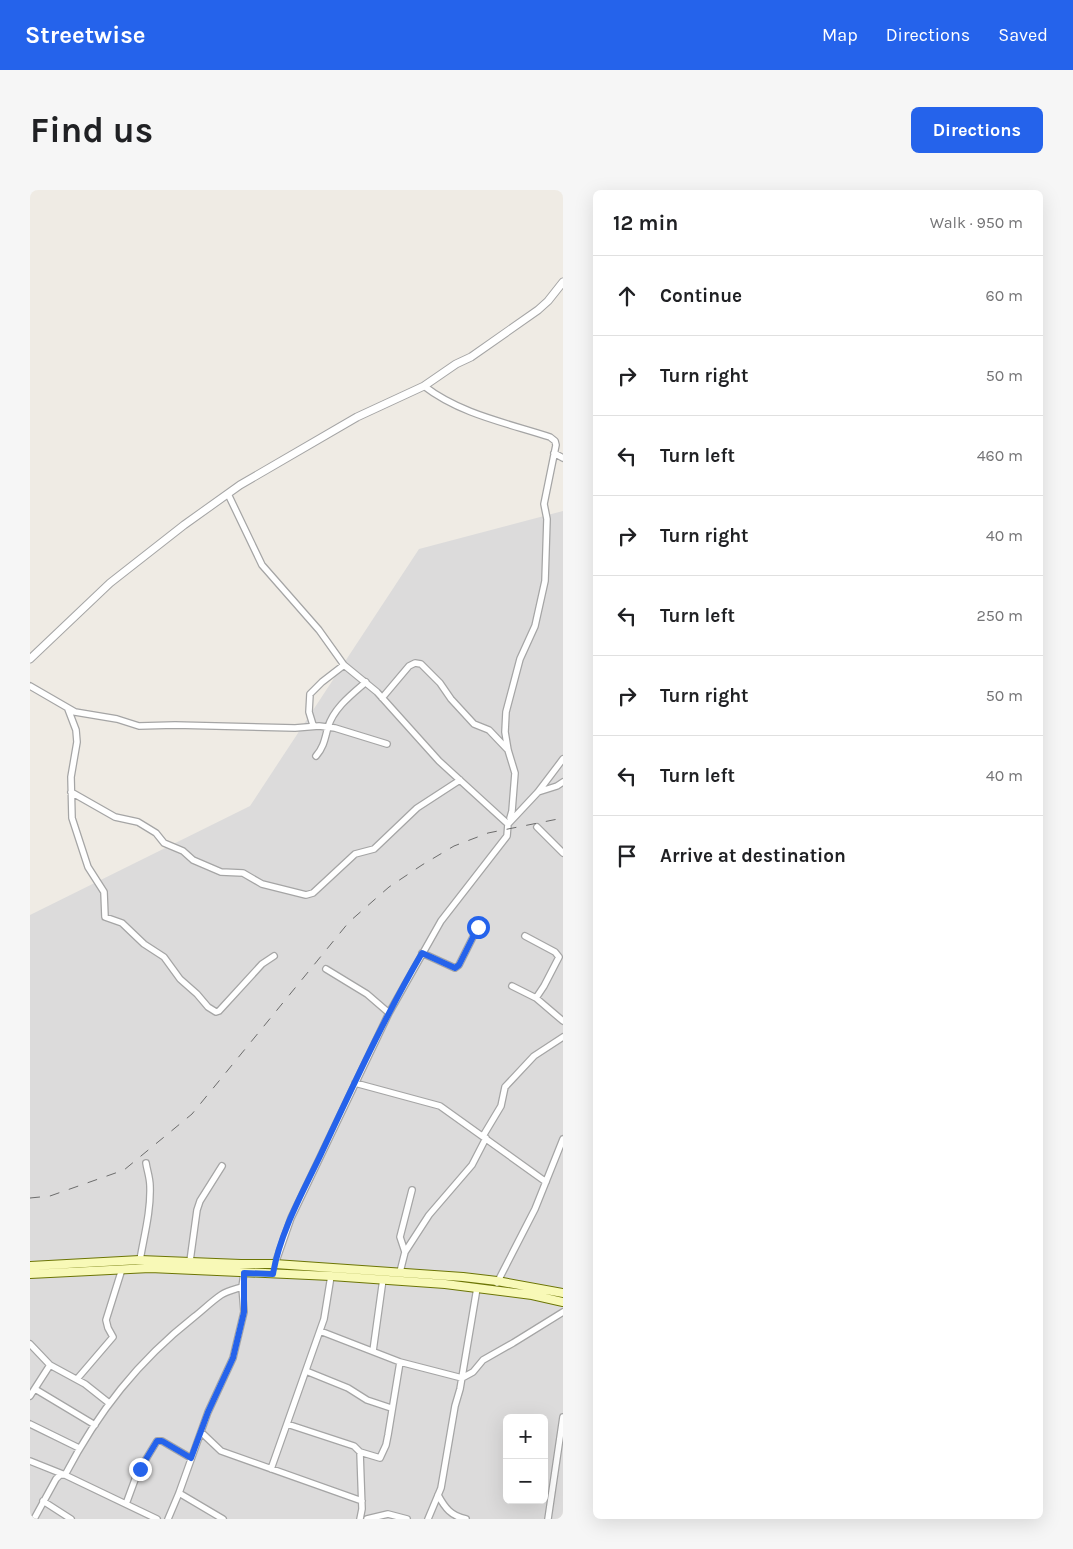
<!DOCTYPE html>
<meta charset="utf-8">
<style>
:root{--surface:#fff;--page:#f6f6f6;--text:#202124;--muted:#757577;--line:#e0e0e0;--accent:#2563eb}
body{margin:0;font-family:Karla,sans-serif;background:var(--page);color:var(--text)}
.controls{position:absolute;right:15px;bottom:15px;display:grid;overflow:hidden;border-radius:8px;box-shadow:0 5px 20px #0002}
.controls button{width:45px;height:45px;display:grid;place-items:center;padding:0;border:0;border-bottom:1px solid var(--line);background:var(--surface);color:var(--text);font:25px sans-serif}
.stop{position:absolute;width:15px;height:15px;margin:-11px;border:4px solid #2563eb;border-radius:50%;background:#fff}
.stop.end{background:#2563eb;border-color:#fff;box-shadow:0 1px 5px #0008}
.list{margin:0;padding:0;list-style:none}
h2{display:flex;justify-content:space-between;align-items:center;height:65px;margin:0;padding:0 20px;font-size:21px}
h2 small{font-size:16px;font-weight:400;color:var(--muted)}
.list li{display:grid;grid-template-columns:32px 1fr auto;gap:15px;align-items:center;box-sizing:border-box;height:80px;padding:0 20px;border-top:1px solid var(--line)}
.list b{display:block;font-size:19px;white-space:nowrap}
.list em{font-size:16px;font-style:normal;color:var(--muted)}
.icon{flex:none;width:28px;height:28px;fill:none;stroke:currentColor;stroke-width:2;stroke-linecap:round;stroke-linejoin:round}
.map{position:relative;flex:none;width:533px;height:1329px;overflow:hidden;border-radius:8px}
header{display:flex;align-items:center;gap:30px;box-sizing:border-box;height:70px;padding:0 25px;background:var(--accent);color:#fff}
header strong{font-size:24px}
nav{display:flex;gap:28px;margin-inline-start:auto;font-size:18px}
.intro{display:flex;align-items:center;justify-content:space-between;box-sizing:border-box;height:120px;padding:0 30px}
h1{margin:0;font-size:35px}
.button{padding:12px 22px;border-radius:8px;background:var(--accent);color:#fff;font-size:18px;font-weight:700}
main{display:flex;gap:30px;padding:0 30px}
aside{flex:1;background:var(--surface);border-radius:8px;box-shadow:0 5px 20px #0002}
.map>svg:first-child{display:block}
.residential{fill:#dcdbdb;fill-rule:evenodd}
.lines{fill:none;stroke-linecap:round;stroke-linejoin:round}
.minor-casing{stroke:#a5a5a5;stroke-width:8}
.tertiary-casing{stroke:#a5a5a5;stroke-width:9}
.secondary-casing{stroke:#6c7505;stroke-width:10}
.minor{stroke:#fff;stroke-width:5.5}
.tertiary{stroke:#fff;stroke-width:7}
.secondary{stroke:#f8f9b7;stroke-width:8}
.rail{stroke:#6c6c6c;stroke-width:1;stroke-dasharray:10 10;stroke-linecap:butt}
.route{stroke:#2563eb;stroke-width:6}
</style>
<header>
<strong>Streetwise</strong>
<nav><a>Map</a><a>Directions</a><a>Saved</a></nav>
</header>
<div class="intro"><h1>Find us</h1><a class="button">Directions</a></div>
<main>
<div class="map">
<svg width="533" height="1329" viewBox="0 0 533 1329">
<rect width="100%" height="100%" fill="#efebe4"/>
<path class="residential" d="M 533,321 L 533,1329 L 0,1329 L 0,725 L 220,616 L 389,359 ZM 477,1228 L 514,1228 L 514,1310 L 477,1310 Z"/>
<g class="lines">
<defs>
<path id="minor" d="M 394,196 C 430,224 477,233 520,247 L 525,251 L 526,255 L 514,314 L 517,329 L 515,391 L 505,436 L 490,469 L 476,522 L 475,542 L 478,560 L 485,583 L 482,621 L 480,628
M 524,263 L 533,268
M 198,304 L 232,375 L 289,440 L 314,475 L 347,502 L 409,571 L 478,634
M 0,496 L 45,522 L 87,529 L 109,536 L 145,535 L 265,538 L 289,536 L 305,538 L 357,554
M 352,508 L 379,476 L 385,473 L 391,474 L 410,493 L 421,509 L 444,534 L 459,540 L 478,560
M 38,519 L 46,540 L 47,552 L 41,587 L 42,628 L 58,677 L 74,702 L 75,727 L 92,733 L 114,754 L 134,767 L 150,789 L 167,804 L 178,817 L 186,822 L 189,821 L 232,774 L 244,766
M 283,535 L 279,522 L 280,504 L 292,492 L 314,475
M 286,566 C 294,557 295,548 298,537 C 304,518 321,505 336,492
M 41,602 L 85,627 L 108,632 L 126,643 L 134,653 L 153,661 L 163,670 L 191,682 L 213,683 L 232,694 L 276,705 L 283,703 L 325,664 L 344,659 L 387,618 L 430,590
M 508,602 L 527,596 L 533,592
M 507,637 L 533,663
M 495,746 L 525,762 L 529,767 L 514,796 L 506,808
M 392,763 L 425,778 L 429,775 L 448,737
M 296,779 L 337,804 L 359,823
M 482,796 L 506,808 L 533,831
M 325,893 L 410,916 L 516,992
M 453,946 L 471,916 L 475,897 L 504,866 L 533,847
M 375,1062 L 370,1047 L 382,1000
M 110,1070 C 114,1046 121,1021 120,996 C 120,988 117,980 116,973
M 160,1071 L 167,1020 L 170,1011 L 192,976
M 370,1082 L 375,1062 L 399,1025 L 442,975 L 456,948
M 243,1084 L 245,1074 L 261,1028 L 359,823 L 411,731 L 477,646 L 478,634 L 508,602 L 533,569
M 467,1093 L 505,1019 L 533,949
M 290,1141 L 370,1172 L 432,1188 L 443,1182 L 453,1170 L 483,1153 L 533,1122
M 0,1154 L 20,1175 L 55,1194 L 79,1213
M 343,1161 L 353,1089
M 276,1181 L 318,1198 L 337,1210 L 361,1218
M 47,1189 L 83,1147 L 78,1138 L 76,1130 L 92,1079
M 5,1199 L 65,1235
M 0,1206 L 20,1175
M 0,1234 L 49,1258
M 257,1234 L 324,1256 L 330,1262 L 350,1268 L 356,1255 L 358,1245 L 370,1172
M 171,1242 L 191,1261 L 332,1311
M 0,1271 L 35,1285 C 68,1222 108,1171 164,1127 C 173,1120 182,1111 191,1105 C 197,1101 206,1099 212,1097
M 241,1279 L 294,1129 L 301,1086
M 149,1303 L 193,1329
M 408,1305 C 415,1318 421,1326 436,1329
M 13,1311 L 41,1329
M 96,1314 L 107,1284 L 127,1251 L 132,1251 L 161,1268
M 4,1329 L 26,1289 L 30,1285 L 35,1285 L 127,1329
M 138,1329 L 149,1303 L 178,1222 L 203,1168 L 214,1122 L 212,1097 L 214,1083
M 330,1329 L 332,1319 L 330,1262
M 337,1329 L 358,1324 L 377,1329
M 398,1329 L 411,1298 L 425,1216 L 430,1199 L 447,1098
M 518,1329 L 533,1227"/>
<path id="tertiary" d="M 0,469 L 80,393 L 154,335 L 210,295 L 327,227 L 394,196 L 426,174 L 441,167 L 508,120 L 518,111 L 533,92"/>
<path id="secondary" d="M 0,1076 L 110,1070 L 211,1074 L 245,1074 L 433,1087 L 467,1091 L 533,1103
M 0,1084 L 120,1078 L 301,1086 L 415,1094 L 502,1105 L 533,1112"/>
</defs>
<use href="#minor" class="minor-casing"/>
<use href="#tertiary" class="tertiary-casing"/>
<use href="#secondary" class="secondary-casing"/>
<use href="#minor" class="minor"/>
<use href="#tertiary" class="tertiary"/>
<use href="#secondary" class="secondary"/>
<path class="rail" d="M 0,1008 L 20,1006 L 94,980 L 162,924 L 319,732 L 359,697 L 392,675 L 424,656 L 458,643 L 533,628"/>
</g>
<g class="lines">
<path class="route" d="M 110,1279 L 127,1251 L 132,1251 L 161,1268 L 178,1222 L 203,1168 L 214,1122 L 214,1083 L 243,1084 C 250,1042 273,1002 291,964 C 323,896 354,828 392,763 L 425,778 L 429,775 L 448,737"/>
</g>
</svg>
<div class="controls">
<button>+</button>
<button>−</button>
</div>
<div class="stop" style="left:448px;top:737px"></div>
<div class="stop end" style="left:110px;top:1279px"></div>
</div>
<aside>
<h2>12 min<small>Walk · 950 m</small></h2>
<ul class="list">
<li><svg class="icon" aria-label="ahead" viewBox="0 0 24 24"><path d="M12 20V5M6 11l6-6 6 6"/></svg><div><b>Continue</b></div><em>60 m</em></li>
<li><svg class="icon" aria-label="right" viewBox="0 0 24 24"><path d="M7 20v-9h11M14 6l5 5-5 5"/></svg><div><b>Turn right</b></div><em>50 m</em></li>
<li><svg class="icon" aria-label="left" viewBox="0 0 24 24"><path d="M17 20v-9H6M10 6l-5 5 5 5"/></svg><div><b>Turn left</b></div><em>460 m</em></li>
<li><svg class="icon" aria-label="right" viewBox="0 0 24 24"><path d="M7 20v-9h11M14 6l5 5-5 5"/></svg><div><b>Turn right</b></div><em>40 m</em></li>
<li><svg class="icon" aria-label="left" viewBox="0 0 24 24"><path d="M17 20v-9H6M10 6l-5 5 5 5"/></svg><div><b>Turn left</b></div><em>250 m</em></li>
<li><svg class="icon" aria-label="right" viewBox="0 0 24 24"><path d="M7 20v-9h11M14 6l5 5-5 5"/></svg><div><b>Turn right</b></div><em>50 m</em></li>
<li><svg class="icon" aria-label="left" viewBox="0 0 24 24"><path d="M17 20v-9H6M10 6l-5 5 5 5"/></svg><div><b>Turn left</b></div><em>40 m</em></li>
<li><svg class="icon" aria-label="arrive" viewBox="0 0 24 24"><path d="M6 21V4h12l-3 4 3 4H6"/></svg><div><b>Arrive at destination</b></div></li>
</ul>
</aside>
</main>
